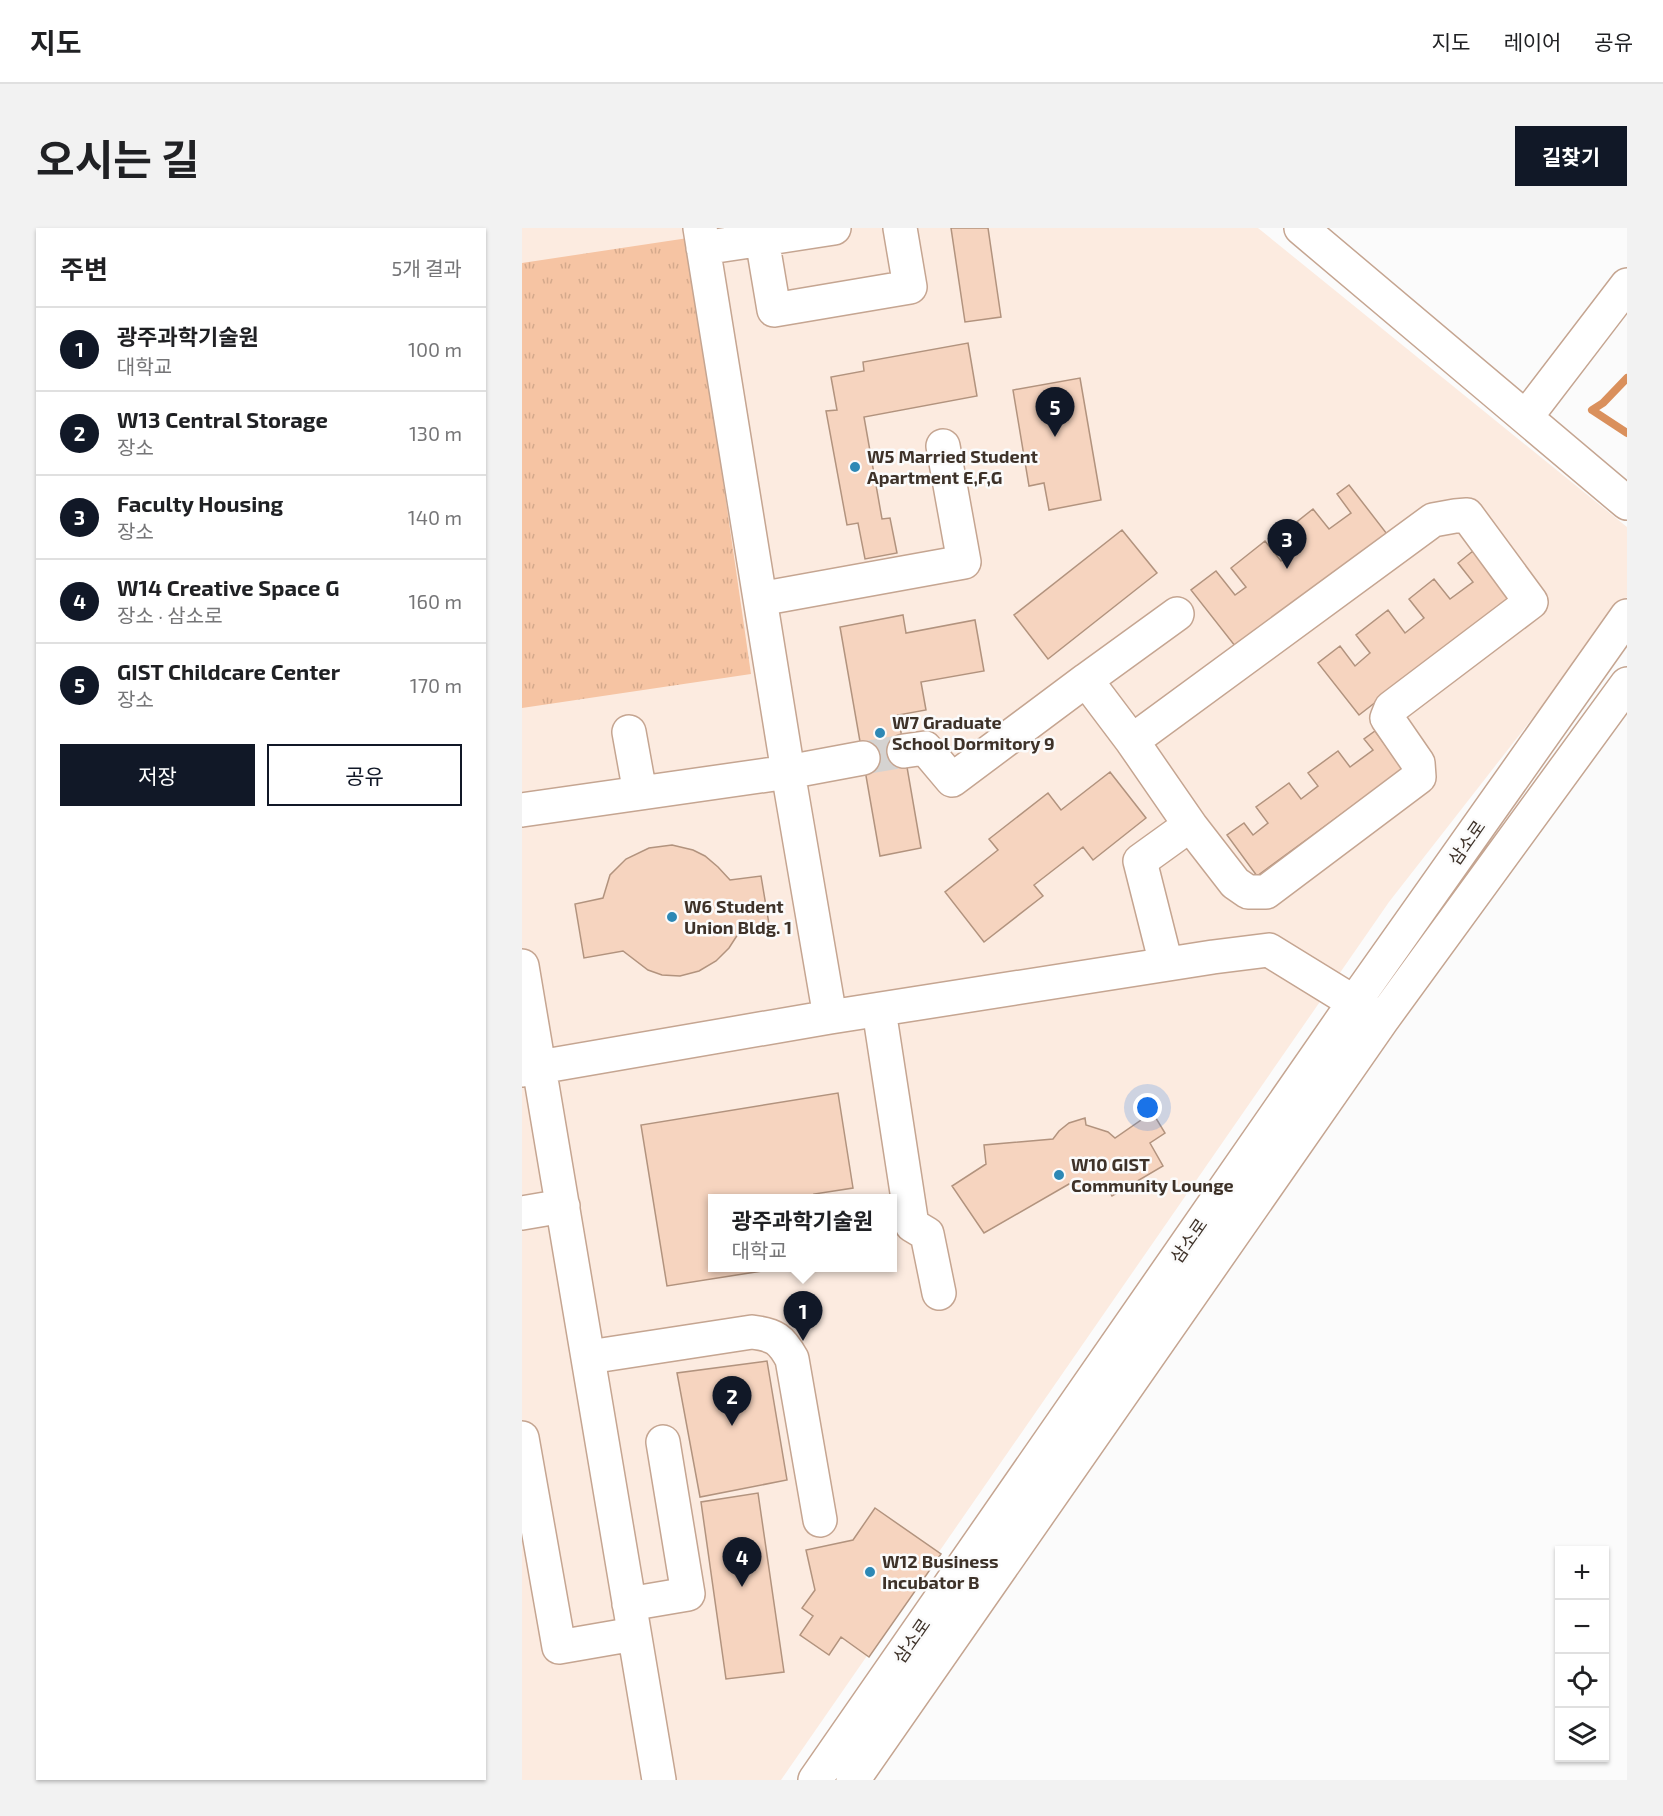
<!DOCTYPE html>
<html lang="ko">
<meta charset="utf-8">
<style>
:root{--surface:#fff;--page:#f2f2f2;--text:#202124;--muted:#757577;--line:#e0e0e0;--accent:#111827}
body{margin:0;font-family:"Exo 2","Noto Sans KR",sans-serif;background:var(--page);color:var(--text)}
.controls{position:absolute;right:18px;bottom:18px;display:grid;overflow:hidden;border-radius:0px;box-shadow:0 2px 4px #0004}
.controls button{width:54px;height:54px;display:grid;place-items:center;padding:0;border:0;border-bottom:2px solid var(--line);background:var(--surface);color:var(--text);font:30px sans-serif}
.you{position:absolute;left:626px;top:880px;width:21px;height:21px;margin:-15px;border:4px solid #fff;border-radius:50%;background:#1a73e8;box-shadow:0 0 0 9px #1a73e833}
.badge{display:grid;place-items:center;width:39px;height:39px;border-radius:50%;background:var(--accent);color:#fff;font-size:20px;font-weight:700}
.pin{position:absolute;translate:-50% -50px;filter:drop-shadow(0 2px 3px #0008)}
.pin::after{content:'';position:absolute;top:32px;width:21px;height:18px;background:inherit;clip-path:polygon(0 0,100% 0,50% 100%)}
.popup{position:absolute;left:186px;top:966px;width:189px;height:78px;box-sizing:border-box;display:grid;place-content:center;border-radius:0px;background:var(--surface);filter:drop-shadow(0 2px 4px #0005);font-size:20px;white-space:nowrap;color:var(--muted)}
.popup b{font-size:22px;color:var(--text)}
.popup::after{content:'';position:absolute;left:50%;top:100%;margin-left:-12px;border:12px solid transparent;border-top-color:var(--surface)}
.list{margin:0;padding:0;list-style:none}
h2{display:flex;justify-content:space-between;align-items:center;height:78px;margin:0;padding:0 24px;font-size:26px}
h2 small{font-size:20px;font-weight:400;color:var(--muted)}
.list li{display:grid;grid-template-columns:39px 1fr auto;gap:18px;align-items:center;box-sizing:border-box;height:84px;padding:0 24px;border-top:2px solid var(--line)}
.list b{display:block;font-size:22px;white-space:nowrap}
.list p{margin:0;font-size:20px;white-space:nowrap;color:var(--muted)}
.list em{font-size:20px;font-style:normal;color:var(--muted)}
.actions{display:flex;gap:12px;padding:18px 24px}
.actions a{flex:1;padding:14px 0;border:2px solid var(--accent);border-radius:0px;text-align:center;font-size:21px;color:var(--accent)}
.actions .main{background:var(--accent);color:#fff}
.icon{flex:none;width:33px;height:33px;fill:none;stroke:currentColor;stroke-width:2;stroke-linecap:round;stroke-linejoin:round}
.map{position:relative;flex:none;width:1105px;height:1552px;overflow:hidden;border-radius:0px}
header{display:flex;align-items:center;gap:36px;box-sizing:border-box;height:84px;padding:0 30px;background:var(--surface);border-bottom:2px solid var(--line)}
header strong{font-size:28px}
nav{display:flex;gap:33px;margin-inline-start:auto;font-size:21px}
.intro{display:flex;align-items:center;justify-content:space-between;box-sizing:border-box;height:144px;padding:0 36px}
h1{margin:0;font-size:42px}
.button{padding:15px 27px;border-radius:0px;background:var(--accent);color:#fff;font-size:21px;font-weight:700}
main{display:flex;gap:36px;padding:0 36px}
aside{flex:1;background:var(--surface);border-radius:0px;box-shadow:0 2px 4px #0004}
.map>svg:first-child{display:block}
.built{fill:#fcebe0;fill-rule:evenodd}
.park{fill:url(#park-tufts)}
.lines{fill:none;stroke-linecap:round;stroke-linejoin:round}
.stream{stroke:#da905c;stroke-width:8}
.building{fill:#f6d4bf;stroke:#b2937e;stroke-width:1.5}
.minor-tunnel{stroke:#d5d3d1;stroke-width:33;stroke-dasharray:33 16;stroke-linecap:butt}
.minor-casing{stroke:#c5a591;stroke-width:36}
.minor{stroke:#fff;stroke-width:33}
.poi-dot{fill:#2d88b5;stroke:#fbfbfb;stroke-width:2}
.labels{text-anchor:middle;stroke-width:5;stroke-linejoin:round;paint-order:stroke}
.poi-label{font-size:18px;font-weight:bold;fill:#3e3229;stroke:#fbfbfb;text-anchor:start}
.street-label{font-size:18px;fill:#3e3229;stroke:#fbfbfb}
</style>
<header>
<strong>지도</strong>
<nav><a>지도</a><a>레이어</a><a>공유</a></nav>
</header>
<div class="intro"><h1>오시는 길</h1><a class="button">길찾기</a></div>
<main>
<aside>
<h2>주변<small>5개 결과</small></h2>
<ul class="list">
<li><span class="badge">1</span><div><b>광주과학기술원</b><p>대학교</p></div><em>100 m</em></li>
<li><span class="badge">2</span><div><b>W13 Central Storage</b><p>장소</p></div><em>130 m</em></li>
<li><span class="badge">3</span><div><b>Faculty Housing</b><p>장소</p></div><em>140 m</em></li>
<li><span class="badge">4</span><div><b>W14 Creative Space G</b><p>장소 · 삼소로</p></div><em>160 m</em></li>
<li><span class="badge">5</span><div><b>GIST Childcare Center</b><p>장소</p></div><em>170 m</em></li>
</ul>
<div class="actions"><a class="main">저장</a><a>공유</a></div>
</aside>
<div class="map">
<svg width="1105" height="1552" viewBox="0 0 1105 1552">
<defs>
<pattern id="park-tufts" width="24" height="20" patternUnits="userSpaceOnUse" patternTransform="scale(1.5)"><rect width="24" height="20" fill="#f6c4a3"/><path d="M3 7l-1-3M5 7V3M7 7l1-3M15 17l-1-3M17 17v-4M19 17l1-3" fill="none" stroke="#d4a98c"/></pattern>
</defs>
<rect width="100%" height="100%" fill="#fbfbfb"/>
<path class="built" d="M 0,0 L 736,0 L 1105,299 L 1105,369 L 867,674 L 259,1552 L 0,1552 ZM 191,970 L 371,970 L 371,1040 L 191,1040 Z"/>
<path class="park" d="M 166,10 L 229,446 L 0,480 L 0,35 Z"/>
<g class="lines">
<path class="stream" d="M 1105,150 L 1081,175 L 1070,182 L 1105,205"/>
</g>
<path class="building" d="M 429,0 L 466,0 L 479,89 L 443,94 Z
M 446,115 L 455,168 L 342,189 L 360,291 L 368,290 L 375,325 L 343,331 L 336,295 L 325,297 L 304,183 L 315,182 L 309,149 L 342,143 L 341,134 Z
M 558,150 L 579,272 L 527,282 L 522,255 L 507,258 L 491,162 Z
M 827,257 L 865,306 L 717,423 L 669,362 L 694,343 L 713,367 L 724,359 L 709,340 L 743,313 L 759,333 L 779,318 L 766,301 L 791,281 L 807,301 L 829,285 L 815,266 Z
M 600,302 L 635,345 L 526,431 L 492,387 Z
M 951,323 L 988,370 L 837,487 L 796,435 L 818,418 L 833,438 L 848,425 L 834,407 L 866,382 L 883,405 L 902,390 L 887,371 L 912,351 L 928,371 L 951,354 L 936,335 Z
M 381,387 L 384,405 L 453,392 L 462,443 L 399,454 L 404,482 L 376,487 L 399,620 L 358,628 L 318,399 Z
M 853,503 L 881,541 L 735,648 L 705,607 L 722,595 L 731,607 L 746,595 L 734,579 L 767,555 L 779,571 L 796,558 L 786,545 L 816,523 L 828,539 L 851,522 L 842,511 Z
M 588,544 L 624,590 L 571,632 L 561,619 L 512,657 L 521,668 L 462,714 L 423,664 L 476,622 L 467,611 L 526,565 L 539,582 Z
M 150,617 L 171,622 L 183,628 L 196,639 L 208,652 L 239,648 L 248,702 L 216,706 L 207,720 L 194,733 L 177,743 L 158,748 L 140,747 L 126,742 L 101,723 L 62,730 L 53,676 L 81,670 L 88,647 L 104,631 L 127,620 Z
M 316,865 L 331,960 L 292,966 L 293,970 L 191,970 L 191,1040 L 259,1040 L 145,1058 L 119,897 Z
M 626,877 L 643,905 L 628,915 L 641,938 L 590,968 L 585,959 L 578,962 L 565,965 L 558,964 L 547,956 L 462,1005 L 430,958 L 464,936 L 462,917 L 531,911 L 537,903 L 547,895 L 563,890 L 564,897 L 586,904 L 593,910 L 619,892 L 615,885 Z
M 245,1133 L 265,1252 L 178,1269 L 155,1145 Z
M 236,1265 L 262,1444 L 204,1451 L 179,1274 Z
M 353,1280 L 419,1326 L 347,1429 L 319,1409 L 307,1427 L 278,1407 L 291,1388 L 280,1380 L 293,1362 L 284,1322 L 331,1312 Z"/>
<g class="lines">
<path class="minor-tunnel" d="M 341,530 L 382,523"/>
<defs>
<path id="minor" d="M 178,0 L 266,544 L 308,789
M 779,0 L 1105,275
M 240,11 L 252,82 L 388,59 L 378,0
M 181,20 L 312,0
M 1004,189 L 1105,57
M 238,371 L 442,334 L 421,218
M 107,504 L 118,565
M 610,513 L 564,452 L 655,386
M 382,523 L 403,520 L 430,552 L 564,452
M 0,582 L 266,544 L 341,530
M 644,736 L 618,633 L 668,597 L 713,655 L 726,664 L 744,664 L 897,549 L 896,535 L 865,490 L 869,480 L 1009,374 L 945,287 L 933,288 L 911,292 L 610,513 L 668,597
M 0,738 L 137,1552
M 357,782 L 390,997 L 405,1006 L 417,1065
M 0,842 L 308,789 L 691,729 L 747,722 L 851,786
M 0,985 L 41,978
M 67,1129 L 230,1104 C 253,1107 259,1111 270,1131 L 298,1292
M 0,1210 L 37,1419 L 112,1406
M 107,1376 L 166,1366 L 141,1214
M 293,1552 L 833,773 L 1105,388
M 331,1552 L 860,792 L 1105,456"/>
</defs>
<use href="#minor" class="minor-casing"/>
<use href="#minor" class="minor"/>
</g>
<g class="poi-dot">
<circle cx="333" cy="239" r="6"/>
<circle cx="358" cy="505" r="6"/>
<circle cx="150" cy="689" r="6"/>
<circle cx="537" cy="947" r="6"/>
<circle cx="348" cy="1344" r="6"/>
</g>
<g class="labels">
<g class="poi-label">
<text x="345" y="235">W5 Married Student<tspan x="345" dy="21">Apartment E,F,G</tspan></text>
<text x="370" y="501">W7 Graduate<tspan x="370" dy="21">School Dormitory 9</tspan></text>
<text x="162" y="685">W6 Student<tspan x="162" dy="21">Union Bldg. 1</tspan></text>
<text x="549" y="943">W10 GIST<tspan x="549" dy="21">Community Lounge</tspan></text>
<text x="360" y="1340">W12 Business<tspan x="360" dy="21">Incubator B</tspan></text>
</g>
<g class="street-label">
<text transform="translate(945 615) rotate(-55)" y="6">삼소로</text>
<text transform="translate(667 1013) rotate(-55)" y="6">삼소로</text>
<text transform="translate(390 1413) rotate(-55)" y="6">삼소로</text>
</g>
</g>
</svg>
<div class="controls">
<button>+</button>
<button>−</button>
<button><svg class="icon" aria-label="locate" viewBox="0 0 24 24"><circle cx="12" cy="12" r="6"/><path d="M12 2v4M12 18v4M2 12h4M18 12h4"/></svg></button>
<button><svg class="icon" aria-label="layers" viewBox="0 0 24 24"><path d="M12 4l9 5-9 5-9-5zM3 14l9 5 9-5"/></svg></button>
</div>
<div class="you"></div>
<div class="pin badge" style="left:281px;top:1113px">1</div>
<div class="popup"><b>광주과학기술원</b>대학교</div>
<div class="pin badge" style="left:210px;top:1198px">2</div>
<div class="pin badge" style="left:765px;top:341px">3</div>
<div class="pin badge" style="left:220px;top:1359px">4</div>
<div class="pin badge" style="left:533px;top:209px">5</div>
</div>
</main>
